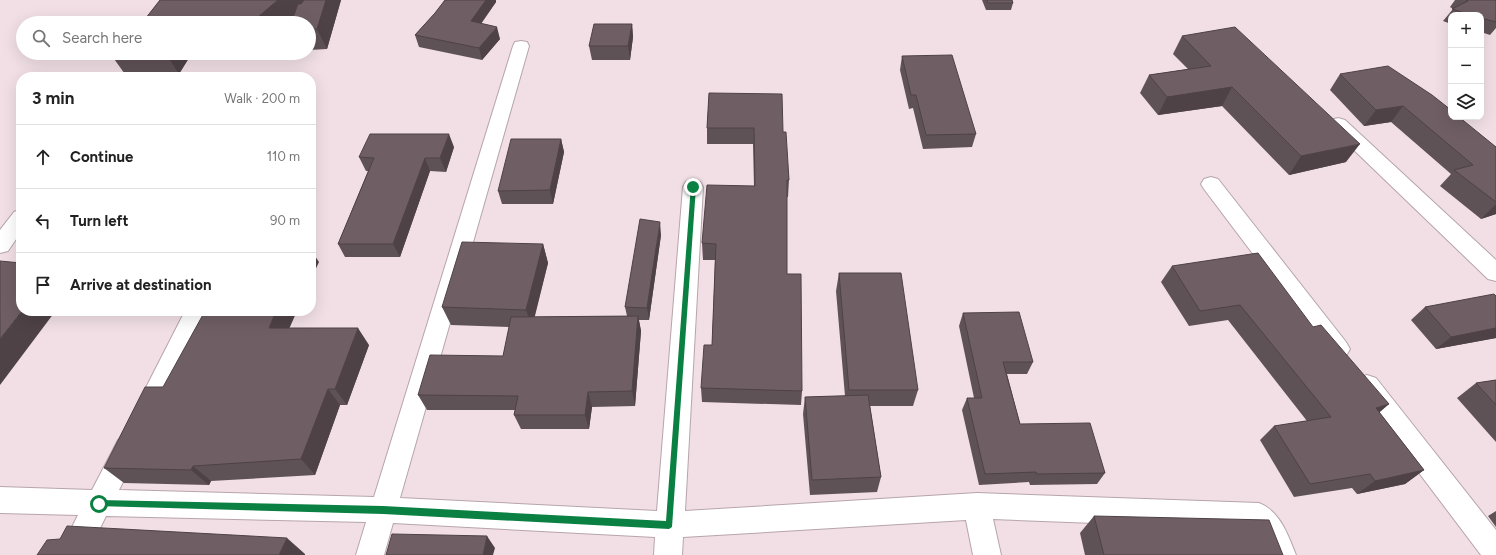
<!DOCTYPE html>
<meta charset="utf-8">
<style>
:root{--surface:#fff;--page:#f6f6f6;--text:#222;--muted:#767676;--line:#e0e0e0}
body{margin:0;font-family:Figtree,sans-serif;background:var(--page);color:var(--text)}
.controls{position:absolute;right:12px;top:12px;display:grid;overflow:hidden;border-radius:8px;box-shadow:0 4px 16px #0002}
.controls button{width:36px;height:36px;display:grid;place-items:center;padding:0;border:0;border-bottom:1px solid var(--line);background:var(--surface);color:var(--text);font:20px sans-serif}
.stop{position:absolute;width:12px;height:12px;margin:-9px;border:3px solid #0b8043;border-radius:50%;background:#fff}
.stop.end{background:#0b8043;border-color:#fff;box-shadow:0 1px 4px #0008}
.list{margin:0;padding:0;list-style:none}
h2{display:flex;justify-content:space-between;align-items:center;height:52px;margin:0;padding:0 16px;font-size:17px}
h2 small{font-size:13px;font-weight:400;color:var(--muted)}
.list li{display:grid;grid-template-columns:26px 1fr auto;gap:12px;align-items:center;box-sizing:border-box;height:64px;padding:0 16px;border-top:1px solid var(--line)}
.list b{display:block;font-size:15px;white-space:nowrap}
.list em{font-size:13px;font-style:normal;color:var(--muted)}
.icon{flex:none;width:22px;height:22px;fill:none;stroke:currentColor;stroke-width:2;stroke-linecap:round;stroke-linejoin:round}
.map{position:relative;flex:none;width:1496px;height:555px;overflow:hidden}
.search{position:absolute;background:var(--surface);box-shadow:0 4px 16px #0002;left:16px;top:16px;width:300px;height:44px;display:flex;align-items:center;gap:10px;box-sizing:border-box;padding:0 14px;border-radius:22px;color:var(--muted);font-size:15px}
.panel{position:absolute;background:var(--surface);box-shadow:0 4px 16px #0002;left:16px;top:72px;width:300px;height:244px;border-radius:16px}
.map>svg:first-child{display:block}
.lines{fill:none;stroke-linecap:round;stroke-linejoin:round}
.minor-casing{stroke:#b7a5ab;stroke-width:2}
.minor{fill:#fff;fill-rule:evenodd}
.wall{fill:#5f5256}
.shaded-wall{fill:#4e4246}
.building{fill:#6f5f64;stroke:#4e4246}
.route{fill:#0b8043}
</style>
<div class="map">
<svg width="1496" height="555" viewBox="0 0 1496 555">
<rect width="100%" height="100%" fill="#f1dfe5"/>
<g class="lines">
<defs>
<path id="minor" d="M 521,41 L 527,42 L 529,46 L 400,498 L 657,511 L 683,187 L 686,182 L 693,180 L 700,182 L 703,187 L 685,511 L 977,493 L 1259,503 C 1280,511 1288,535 1296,555 L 1268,555 L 1261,540 L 1252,529 L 993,519 L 1001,555 L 973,555 L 966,520 L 683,537 L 682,555 L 654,555 L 655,537 L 393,523 L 384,555 L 356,555 L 366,522 L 106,516 L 87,555 L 58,555 L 78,515 L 0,513 L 0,487 L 92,490 L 118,440 L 127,436 L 136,440 L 140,448 L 119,490 L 374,497 L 513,46 L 515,42 Z
M 1338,118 L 1345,120 L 1496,260 L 1496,281 L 1488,279 L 1331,128 L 1329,124 L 1331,120 Z
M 1211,177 L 1218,179 L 1346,342 L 1350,349 L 1346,356 L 1338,359 L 1330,356 L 1204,189 L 1201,184 L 1204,179 Z
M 21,209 L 21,232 L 8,251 L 0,253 L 0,230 L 14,212 Z
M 185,311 L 207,311 L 154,421 L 145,424 L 136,421 L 133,413 Z
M 1367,375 L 1376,378 L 1496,530 L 1496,555 L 1481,555 L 1358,392 L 1355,385 L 1358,378 Z"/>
</defs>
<use href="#minor" class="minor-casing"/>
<use href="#minor" class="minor"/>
</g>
<path class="wall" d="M 160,0 L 341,0 L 327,49 L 309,50 L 309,23 L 294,16 L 285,23 L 142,23 Z
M 445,0 L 496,0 L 496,2 L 481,24 L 500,39 L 482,60 L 419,47 L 415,35 L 435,13 Z
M 982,0 L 1012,0 L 1013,3 L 1011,10 L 986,10 Z
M 1455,0 L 1496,0 L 1496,28 L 1490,35 L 1481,32 L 1481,15 L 1451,15 L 1451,24 L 1443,21 L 1453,9 L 1450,7 Z
M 632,24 L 633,37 L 630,60 L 592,60 L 589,46 Z
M 1182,36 L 1346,162 L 1289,175 L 1222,106 L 1158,115 L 1140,93 L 1149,75 L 1188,69 L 1173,54 Z
M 192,53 L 179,74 L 127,77 L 112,56 Z
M 902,56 L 976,134 L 972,147 L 923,149 L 913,108 L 909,109 L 900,70 Z
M 1340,74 L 1496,147 L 1496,214 L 1481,219 L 1440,186 L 1451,174 L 1391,122 L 1364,126 L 1330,90 Z
M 709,93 L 783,132 L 789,180 L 788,197 L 787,197 L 787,274 L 802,391 L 801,405 L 702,402 L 701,388 L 712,345 L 715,260 L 703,260 L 702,243 L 754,186 L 753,144 L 707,144 L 707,128 Z
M 561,139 L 564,152 L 553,204 L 502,204 L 498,191 Z
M 454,147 L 446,172 L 430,171 L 400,257 L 345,257 L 338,244 L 368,171 L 366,171 L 359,157 Z
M 661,235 L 649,320 L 639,320 L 641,331 L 635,406 L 592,407 L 589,429 L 521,429 L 514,415 L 515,410 L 427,410 L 418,395 L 503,356 L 509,327 L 451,325 L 442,307 L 543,244 L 548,263 L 534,317 L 627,316 L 625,307 Z
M 1172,266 L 1313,327 L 1389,404 L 1379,412 L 1424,470 L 1405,484 L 1357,494 L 1352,488 L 1294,497 L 1260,440 L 1274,426 L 1307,421 L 1228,320 L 1189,326 L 1161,282 Z
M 839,273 L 918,390 L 913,406 L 870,406 L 881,477 L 877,492 L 810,495 L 803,414 L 805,397 L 845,396 L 836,291 Z
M 1496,296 L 1496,338 L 1436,349 L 1411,320 L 1425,307 Z
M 963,313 L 1033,362 L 1027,374 L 1007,374 L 1020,424 L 1105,473 L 1097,484 L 1030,485 L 1029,482 L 979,485 L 962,410 L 967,398 L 974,398 L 959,326 Z
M 290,328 L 369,345 L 347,405 L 340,405 L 315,475 L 211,481 L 209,485 L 124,483 L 104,468 L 163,387 Z
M 1496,380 L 1496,442 L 1457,398 L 1476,383 Z
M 1496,511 L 1496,527 L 1488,516 Z
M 1094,516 L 1283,555 L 1085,555 L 1080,533 Z"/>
<path class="shaded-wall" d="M 278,0 L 312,0 L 285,23 L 251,23 Z
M 326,0 L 341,0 L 327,49 L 317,29 Z
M 486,0 L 496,0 L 496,2 L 474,33 L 471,21 Z
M 632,24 L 633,37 L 630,60 L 628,46 Z
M 497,27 L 500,39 L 482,60 L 479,48 Z
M 166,53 L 192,53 L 179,74 L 166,54 Z
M 1232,87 L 1222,106 L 1158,115 L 1167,97 Z
M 1403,106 L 1391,122 L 1364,126 L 1376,110 Z
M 449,134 L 454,147 L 446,172 L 440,158 Z
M 561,139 L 564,152 L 553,204 L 550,190 Z
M 1360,144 L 1346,162 L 1289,175 L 1301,156 Z
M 425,158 L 430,171 L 400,257 L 393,244 Z
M 1496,204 L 1496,214 L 1481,219 Z
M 660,222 L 661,235 L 649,320 L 647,308 Z
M 543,244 L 548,263 L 532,328 L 526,310 Z
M 311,250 L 319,262 L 311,279 Z
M 22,311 L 65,311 L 54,313 L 0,385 L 0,339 Z
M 276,311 L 297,311 L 282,345 L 269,328 Z
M 638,316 L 641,331 L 635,406 L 632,391 Z
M 358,328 L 369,345 L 347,405 L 335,389 Z
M 1496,328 L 1496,338 L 1436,349 L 1451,337 Z
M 328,389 L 340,405 L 315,475 L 301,459 Z
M 588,392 L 592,407 L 589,429 L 585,415 Z
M 1389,404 L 1372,419 L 1376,408 Z
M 193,466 L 211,481 L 209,485 L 191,470 Z
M 1424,470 L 1405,484 L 1357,494 L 1375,481 Z
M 487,536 L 495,548 L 493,555 L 483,555 Z
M 287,538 L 305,554 L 305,555 L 279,555 Z"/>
<path class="building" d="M 160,0 L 278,0 L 251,23 L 142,23 Z
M 304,0 L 326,0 L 317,29 L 309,29 L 309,23 L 291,23 L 298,4 L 301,4 Z
M 445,0 L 486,0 L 471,21 L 497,27 L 479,48 L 415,35 L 435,13 Z
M 987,0 L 1012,0 L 1013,3 L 988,3 Z
M 1466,0 L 1496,0 L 1496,22 L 1481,18 L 1481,15 L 1471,15 L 1452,9 L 1468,1 Z
M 594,24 L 632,24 L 628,46 L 589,46 Z
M 1235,27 L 1360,144 L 1301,156 L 1232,87 L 1167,97 L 1149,75 L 1211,66 L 1182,36 Z
M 114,53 L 166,53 L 166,54 L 112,56 Z
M 952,55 L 976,134 L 926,135 L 916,95 L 911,95 L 902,56 Z
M 1388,66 L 1432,95 L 1451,110 L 1451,117 L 1459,117 L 1496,147 L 1496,202 L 1454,170 L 1473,165 L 1403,106 L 1376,110 L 1340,74 Z
M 709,93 L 782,94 L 783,132 L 786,132 L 789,180 L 787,180 L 787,274 L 801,274 L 802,391 L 701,388 L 704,345 L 712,345 L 716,244 L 702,243 L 707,185 L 755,186 L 754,128 L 707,128 Z
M 370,134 L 449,134 L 440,158 L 425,158 L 393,244 L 338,244 L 374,158 L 359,157 Z
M 511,139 L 561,139 L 550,190 L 498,191 Z
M 640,219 L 660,222 L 647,308 L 625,307 Z
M 462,242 L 543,244 L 526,310 L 442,307 Z
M 1258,253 L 1313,327 L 1321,325 L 1389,404 L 1376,408 L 1424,470 L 1375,481 L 1370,474 L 1310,484 L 1274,426 L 1331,417 L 1240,305 L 1200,311 L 1172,266 Z
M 0,261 L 21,263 L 21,311 L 22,311 L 0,339 Z
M 839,273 L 901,273 L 918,390 L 849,390 Z
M 1494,294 L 1496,296 L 1496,328 L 1451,337 L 1425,307 Z
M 205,311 L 276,311 L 269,328 L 358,328 L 335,389 L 328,389 L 301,459 L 193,466 L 191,470 L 104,468 L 145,387 L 163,387 Z
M 1019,312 L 1033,362 L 1003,362 L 1020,424 L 1090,423 L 1105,473 L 1037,474 L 1036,472 L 985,474 L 967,398 L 982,398 L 963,313 Z
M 638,316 L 632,391 L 588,392 L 585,415 L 514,415 L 518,396 L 418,395 L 430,355 L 503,356 L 511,317 Z
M 1496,380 L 1496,405 L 1476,383 Z
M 868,395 L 881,477 L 812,480 L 805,397 Z
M 1094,516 L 1269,520 L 1283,555 L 1104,555 Z
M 67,526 L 287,538 L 279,555 L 37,555 L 47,540 L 60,539 Z
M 392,534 L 487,536 L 483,555 L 386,555 Z"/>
<path class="route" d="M 691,185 L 696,187 L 672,527 L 669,529 L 383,514 L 96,506 L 95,504 L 99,500 L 383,506 L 666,521 Z"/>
</svg>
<div class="controls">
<button>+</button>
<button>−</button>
<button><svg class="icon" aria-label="layers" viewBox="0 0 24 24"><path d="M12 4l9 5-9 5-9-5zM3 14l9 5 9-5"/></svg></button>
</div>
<div class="stop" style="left:99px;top:504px"></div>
<div class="stop end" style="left:693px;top:187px"></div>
<div class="search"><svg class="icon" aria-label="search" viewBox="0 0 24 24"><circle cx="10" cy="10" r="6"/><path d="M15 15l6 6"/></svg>Search here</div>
<section class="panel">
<h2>3 min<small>Walk · 200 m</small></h2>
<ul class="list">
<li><svg class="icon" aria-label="ahead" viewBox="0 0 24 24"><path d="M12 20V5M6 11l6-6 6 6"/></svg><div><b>Continue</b></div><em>110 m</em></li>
<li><svg class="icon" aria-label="left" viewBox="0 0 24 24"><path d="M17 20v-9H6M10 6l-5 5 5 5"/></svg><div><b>Turn left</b></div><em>90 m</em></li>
<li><svg class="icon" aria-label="arrive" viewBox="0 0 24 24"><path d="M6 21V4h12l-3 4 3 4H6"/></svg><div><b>Arrive at destination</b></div></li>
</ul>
</section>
</div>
